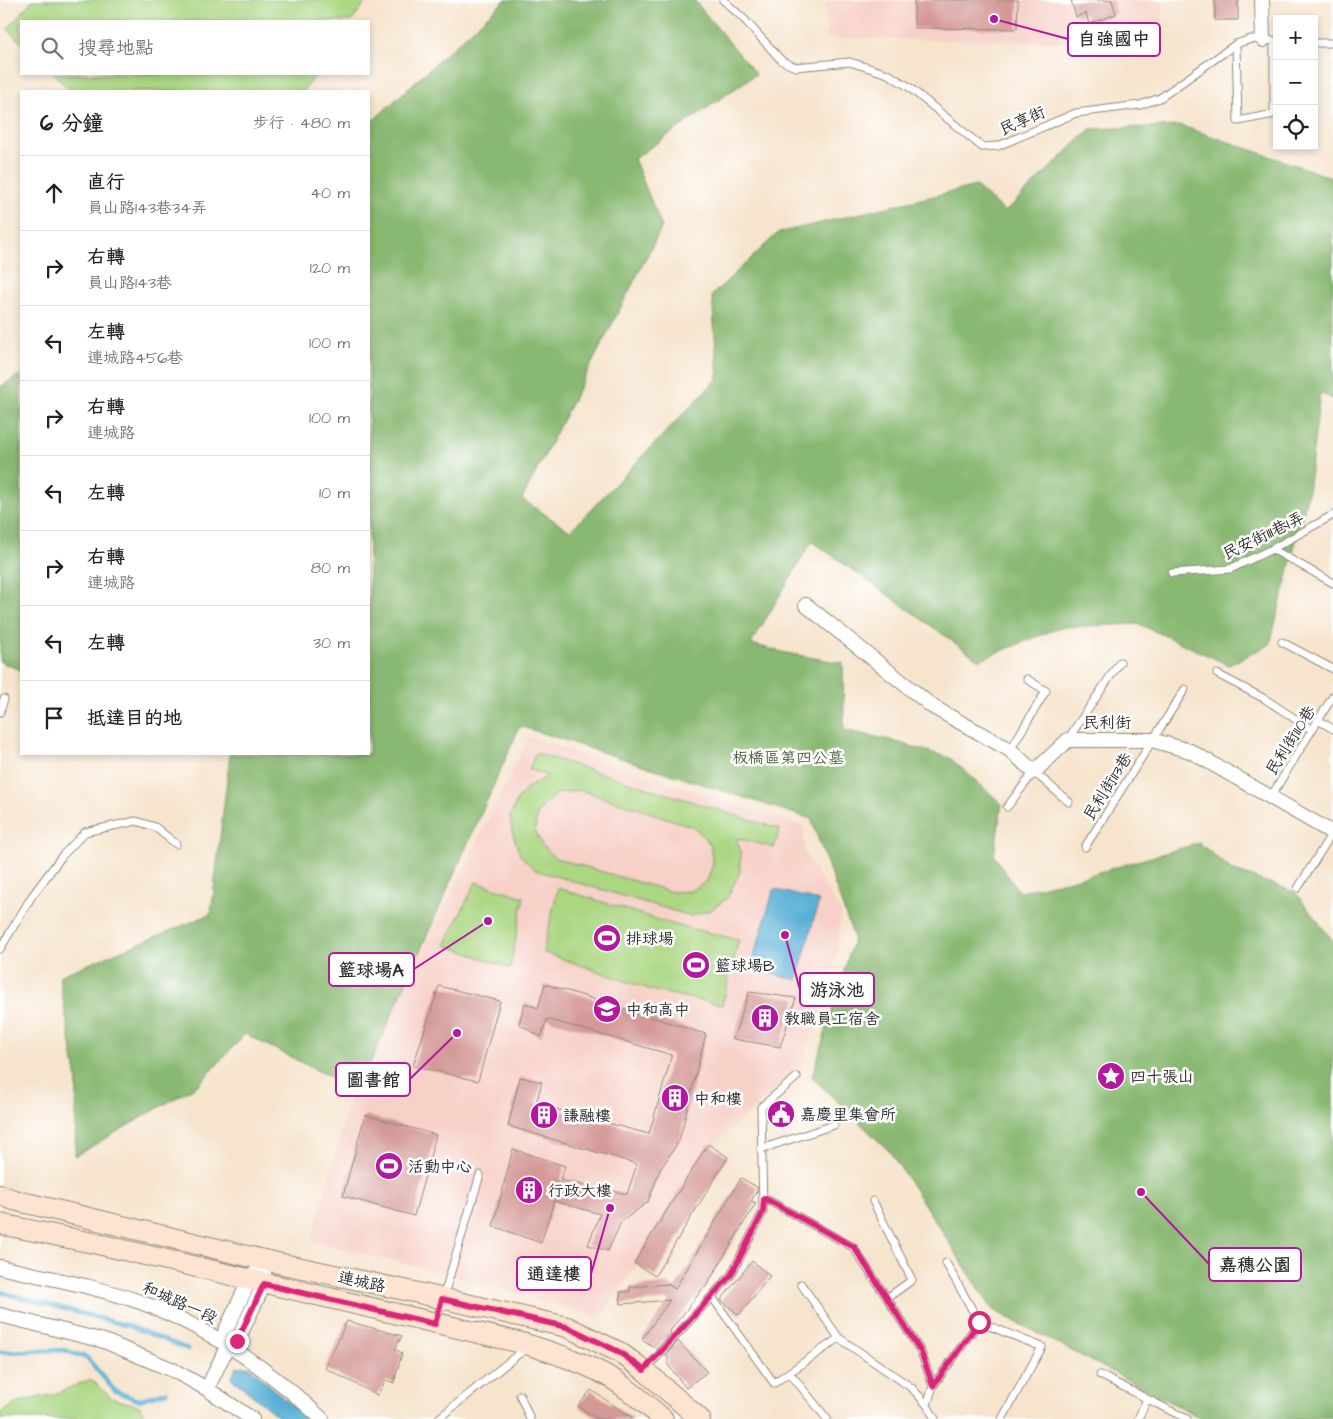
<!DOCTYPE html>
<html lang="zh-TW">
<meta charset="utf-8">
<style>
:root{--surface:#fff;--page:#f6f6f6;--text:#222;--muted:#767676;--line:#e0e0e0}
body{margin:0;font-family:"Architects Daughter","LXGW WenKai TC",sans-serif;background:var(--page);color:var(--text)}
.controls{position:absolute;right:15px;top:15px;display:grid;overflow:hidden;border-radius:0px;box-shadow:0 2px 8px #0003}
.controls button{width:45px;height:45px;display:grid;place-items:center;padding:0;border:0;border-bottom:1px solid var(--line);background:var(--surface);color:var(--text);font:25px sans-serif}
.stop{position:absolute;width:15px;height:15px;margin:-11px;border:4px solid #db2777;border-radius:50%;background:#fff}
.stop.end{background:#db2777;border-color:#fff;box-shadow:0 1px 5px #0008}
.list{margin:0;padding:0;list-style:none}
h2{display:flex;justify-content:space-between;align-items:center;height:65px;margin:0;padding:0 20px;font-size:21px}
h2 small{font-size:16px;font-weight:400;color:var(--muted)}
.list li{display:grid;grid-template-columns:32px 1fr auto;gap:15px;align-items:center;box-sizing:border-box;height:75px;padding:0 20px;border-top:1px solid var(--line)}
.list b{display:block;font-size:19px;white-space:nowrap}
.list p{margin:0;font-size:16px;white-space:nowrap;color:var(--muted)}
.list em{font-size:16px;font-style:normal;color:var(--muted)}
.icon{flex:none;width:28px;height:28px;fill:none;stroke:currentColor;stroke-width:2;stroke-linecap:round;stroke-linejoin:round}
.map{position:relative;flex:none;width:1333px;height:1419px;overflow:hidden}
.search{position:absolute;background:var(--surface);box-shadow:0 2px 8px #0003;left:20px;top:20px;width:350px;height:55px;display:flex;align-items:center;gap:12px;box-sizing:border-box;padding:0 18px;border-radius:0px;color:var(--muted);font-size:19px}
.panel{position:absolute;background:var(--surface);box-shadow:0 2px 8px #0003;left:20px;top:90px;width:350px;height:665px;border-radius:0px}
.map>svg:first-child{display:block}
.built{fill:#f7d1c7}
.green{fill:#abd783;stroke:#6b8157;fill-rule:evenodd}
.forest{fill:#88b871;stroke:#5a724e}
.water{fill:#58b0d5;stroke:#426e80}
.lines{fill:none;stroke-linecap:round;stroke-linejoin:round}
.stream{stroke:#58b0d5;stroke-width:4.5}
.building{fill:#d49996}
.service-casing{stroke:#90887c;stroke-width:9}
.minor-casing{stroke:#90887c;stroke-width:16}
.secondary-casing{stroke:#90887c;stroke-width:22}
.service{stroke:#fff;stroke-width:7}
.minor{stroke:#fff;stroke-width:14}
.secondary{stroke:#fde4d1;stroke-width:20}
.route{stroke:#db2777;stroke-width:6}
.labels{text-anchor:middle;stroke-width:5;stroke-linejoin:round;paint-order:stroke}
.street-label{font-size:16px;fill:#2b2b2b;stroke:#fff}
.park-label{font-size:16px;fill:#515f45;stroke:#fff}
.poi-label{font-size:16px;fill:#2b2b2b;stroke:#fff;text-anchor:start}
.leader{fill:none;stroke:#b5179e;stroke-width:2}
.callout-dot{fill:#b5179e;stroke:#fff;stroke-width:2}
.callout{fill:#fff;stroke:#b5179e;stroke-width:2}
.callout-label{font-size:18px;text-anchor:middle;font-weight:bold;fill:#2b2b2b}
</style>
<div class="map">
<svg width="1333" height="1419" viewBox="0 0 1333 1419">
<rect width="100%" height="100%" fill="#fff"/>
<filter id="ink" filterUnits="userSpaceOnUse"><feTurbulence type="fractalNoise" baseFrequency=".02" numOctaves="2"/><feDisplacementMap in="SourceGraphic" scale="10" xChannelSelector="R" yChannelSelector="G"/><feConvolveMatrix kernelMatrix="1 2 1 2 8 2 1 2 1" color-interpolation-filters="sRGB"/></filter>
<filter id="wash" filterUnits="userSpaceOnUse"><feTurbulence type="fractalNoise" baseFrequency=".0096" numOctaves="4" result="noise"/><feDisplacementMap in="SourceGraphic" scale="20" xChannelSelector="R" yChannelSelector="G"/><feGaussianBlur stdDeviation="1.12" result="paint"/><feColorMatrix in="noise" values="0 0 0 0 0 0 0 0 0 0 0 0 0 0 0 0 0 1.4 0 .05"/><feComposite in="paint" operator="in"/></filter>
<g filter="url(#wash)">
<rect width="100%" height="100%" fill="#f6e4cc"/>
<path class="built" d="M 826,0 L 1163,0 L 1162,44 L 826,38 Z
M 529,737 L 804,827 L 804,851 L 841,913 L 837,953 L 802,1065 L 721,1138 L 601,1318 L 450,1275 L 312,1241 L 351,1095 Z"/>
<path class="green" d="M 33,0 L 367,0 L 352,21 L 21,21 L 21,43 L 7,29 Z
M 53,74 L 316,74 L 303,91 L 71,91 Z
M 536,753 L 780,829 L 774,848 L 736,838 L 741,852 L 740,872 L 727,898 L 711,910 L 691,916 L 535,870 L 520,855 L 513,834 L 510,817 L 517,800 L 527,788 L 548,776 L 529,769 ZM 580,790 L 694,827 L 710,844 L 713,864 L 707,881 L 691,891 L 672,892 L 555,858 L 542,845 L 535,831 L 537,813 L 556,794 Z
M 476,882 L 524,897 L 510,968 L 445,945 Z
M 558,888 L 672,924 L 739,940 L 722,1005 L 651,990 L 543,952 Z
M 91,1379 L 111,1398 L 139,1406 L 149,1419 L 0,1419 L 0,1413 L 21,1401 L 52,1395 Z"/>
<path class="forest" d="M 505,0 L 694,0 L 756,74 L 634,159 L 662,227 L 522,499 L 570,531 L 718,378 L 712,295 L 778,233 L 976,186 L 1005,212 L 1090,129 L 1182,126 L 1333,178 L 1333,399 L 1320,393 L 1308,493 L 1270,644 L 1229,665 L 1139,624 L 1061,627 L 979,660 L 812,541 L 751,644 L 786,653 L 843,663 L 844,730 L 890,740 L 950,758 L 1002,804 L 994,856 L 1019,892 L 1083,877 L 1199,843 L 1232,870 L 1295,892 L 1333,941 L 1333,1417 L 1305,1419 L 1203,1419 L 993,1310 L 890,1152 L 812,1077 L 854,938 L 811,819 L 520,726 L 358,1091 L 245,1034 L 198,1085 L 75,1156 L 77,1080 L 59,976 L 211,914 L 230,754 L 369,754 L 369,124 Z
M 21,374 L 21,670 L 0,662 L 0,387 Z"/>
<path class="water" d="M 774,889 L 819,901 L 797,980 L 750,969 Z
M 249,1366 L 277,1392 L 309,1419 L 281,1419 L 231,1378 L 237,1367 Z"/>
<g class="lines">
<path class="stream" d="M 0,1292 L 129,1326 L 188,1349
M 0,1352 L 64,1350 L 87,1358 L 115,1391 L 138,1400 L 167,1392"/>
</g>
<g id="blocks">
<path class="building" d="M 914,0 L 1018,0 L 1017,29 L 914,28 Z
M 1071,0 L 1112,0 L 1116,14 L 1089,24 L 1086,13 L 1076,17 Z
M 1215,0 L 1238,0 L 1238,20 L 1215,20 Z
M 545,984 L 706,1034 L 679,1141 L 660,1170 L 648,1202 L 621,1222 L 608,1251 L 588,1245 L 600,1214 L 554,1201 L 541,1243 L 493,1226 L 513,1149 L 565,1166 L 560,1180 L 627,1194 L 637,1164 L 508,1126 L 520,1077 L 542,1082 L 536,1104 L 649,1134 L 672,1055 L 547,1019 L 541,1037 L 519,1024 L 525,1003 L 538,1008 Z
M 439,986 L 500,1001 L 478,1081 L 413,1066 Z
M 749,992 L 796,998 L 780,1047 L 733,1039 Z
M 365,1115 L 436,1135 L 414,1216 L 343,1196 Z
M 708,1144 L 728,1157 L 655,1276 L 634,1263 Z
M 741,1178 L 757,1187 L 757,1191 L 751,1201 L 756,1203 L 705,1288 L 704,1287 L 670,1331 L 671,1333 L 657,1349 L 642,1339 L 670,1300 L 621,1304 L 620,1292 L 630,1291 L 630,1287 L 668,1284 L 675,1289 Z
M 752,1261 L 770,1276 L 739,1315 L 721,1300 Z
M 347,1321 L 402,1336 L 395,1349 L 402,1353 L 394,1383 L 386,1380 L 377,1395 L 325,1368 Z
M 678,1341 L 707,1372 L 686,1388 L 668,1365 L 668,1356 L 666,1355 Z
M 591,1390 L 634,1419 L 598,1419 L 578,1406 Z"/>
</g>
</g>
<g filter="url(#ink)">
<use href="#blocks" fill-opacity="0" stroke="#90887c" stroke-width="1"/>
<g class="lines">
<defs>
<path id="service" d="M 723,0 L 744,19 L 782,61 L 795,67 L 850,62 L 888,74 L 909,87 L 982,147 L 998,146 L 1076,113 L 1140,105 L 1160,98 L 1236,44 L 1251,39 L 1277,41
M 1314,43 L 1333,43
M 1236,44 L 1238,121 L 1274,114 L 1274,41
M 1272,549 L 1333,583
M 1172,573 L 1230,569 L 1272,549 L 1333,515
M 1282,642 L 1333,669
M 1217,674 L 1265,699 L 1312,730
M 0,712 L 4,699
M 1318,720 L 1333,729
M 1068,739 L 1120,662
M 1010,750 L 1046,691 L 1027,679
M 1270,798 L 1333,696
M 1007,807 L 1034,772 L 1069,802
M 1085,847 L 1185,689
M 1298,888 L 1332,833
M 0,949 L 32,896 L 62,856 L 85,832 L 136,821 L 155,827 L 176,844
M 761,1149 L 834,1125
M 764,1198 L 853,1247 L 887,1298 L 921,1352 L 933,1386 L 927,1405 L 935,1419
M 873,1201 L 912,1280 L 887,1298
M 712,1297 L 774,1383 L 839,1338 L 801,1284
M 436,1321 L 480,1175
M 979,1322 L 1042,1347 L 1002,1419
M 839,1338 L 912,1388 L 927,1405
M 645,1370 L 731,1275 L 763,1212 L 761,1107 L 797,1077
M 789,1372 L 827,1419
M 1100,1375 L 1187,1419
M 933,1386 L 979,1322 L 946,1263
M 520,1395 L 530,1419
M 438,1419 L 521,1352 L 525,1347
M 1138,1419 L 1147,1399"/>
<path id="minor" d="M 1262,0 L 1263,40
M 806,605 L 933,707 L 1010,750 L 1034,772 L 1068,740 L 1152,740 L 1190,751 L 1333,833
M 0,1267 C 47,1278 95,1286 140,1302 C 208,1327 270,1370 322,1419
M 0,1315 L 104,1341 L 173,1370 L 207,1389 L 252,1419
M 228,1345 L 237,1341 L 264,1284 L 264,1260
M 228,1345 L 225,1332 L 249,1281 L 255,1273
M 207,1389 L 228,1345"/>
<path id="secondary" d="M 0,1195 L 14,1200 L 264,1260 L 414,1292 L 567,1327 L 619,1352 L 644,1370 L 700,1419
M 0,1224 L 98,1244 L 526,1344 C 551,1352 577,1360 600,1372 C 621,1382 645,1403 663,1419"/>
</defs>
<use href="#service" class="service-casing"/>
<use href="#minor" class="minor-casing"/>
<use href="#secondary" class="secondary-casing"/>
<use href="#service" class="service"/>
<use href="#minor" class="minor"/>
<use href="#secondary" class="secondary"/>
</g>
</g>
<g class="lines" filter="url(#ink)">
<path class="route" d="M 237,1341 L 264,1284 L 435,1324 L 442,1299 L 567,1327 L 619,1352 L 644,1370 L 731,1275 L 763,1212 L 764,1198 L 854,1247 L 887,1298 L 921,1352 L 933,1386 L 979,1322"/>
</g>
<defs>
<symbol id="stadium-disc" viewBox="-11 -11 22 22"><circle r="9.5" fill="#b5179e" stroke="#fff"/><path d="M0-5a6.5 5 0 1 0 0 10a6.5 5 0 1 0 0-10ZM-3.5-1.8h7v3.6h-7Z" fill="#fff"/></symbol>
<symbol id="school-disc" viewBox="-11 -11 22 22"><circle r="9.5" fill="#b5179e" stroke="#fff"/><path d="M0-5L7-2L0 1L-7-2ZM-4 1L0 2.5L4 1V4Q0 6-4 4Z" fill="#fff"/></symbol>
<symbol id="building-disc" viewBox="-11 -11 22 22"><circle r="9.5" fill="#b5179e" stroke="#fff"/><path d="M-4-6H4V6H1V3H-1V6H-4ZM-2.5-4.3h1.7v1.8h-1.7ZM.8-4.3h1.7v1.8H.8ZM-2.5-1h1.7V.8h-1.7ZM.8-1h1.7V.8H.8Z" fill="#fff"/></symbol>
<symbol id="sight-disc" viewBox="-11 -11 22 22"><circle r="9.5" fill="#b5179e" stroke="#fff"/><path d="M0-6L1.8-2.2L6-1.7L2.9 1.2L3.7 5.4L0 3.3L-3.7 5.4L-2.9 1.2L-6-1.7L-1.8-2.2Z" fill="#fff"/></symbol>
<symbol id="civic-disc" viewBox="-11 -11 22 22"><circle r="9.5" fill="#b5179e" stroke="#fff"/><path d="M-.6-6.5H3V-4.5H.6V-3L4-1V1h2V6H-6V1h2V-1L-.6-3ZM-1.2 2.5V6h2.4V2.5Z" fill="#fff"/></symbol>
</defs>
<g fill-rule="evenodd">
<use href="#stadium-disc" x="591" y="922" width="32" height="32"/>
<use href="#stadium-disc" x="680" y="949" width="32" height="32"/>
<use href="#school-disc" x="591" y="993" width="32" height="32"/>
<use href="#building-disc" x="749" y="1002" width="32" height="32"/>
<use href="#sight-disc" x="1095" y="1060" width="32" height="32"/>
<use href="#building-disc" x="659" y="1082" width="32" height="32"/>
<use href="#civic-disc" x="765" y="1098" width="32" height="32"/>
<use href="#building-disc" x="528" y="1099" width="32" height="32"/>
<use href="#stadium-disc" x="373" y="1150" width="32" height="32"/>
<use href="#building-disc" x="513" y="1174" width="32" height="32"/>
</g>
<g class="labels">
<g class="street-label">
<text transform="translate(1022 120) rotate(-24)" y="6">民享街</text>
<text transform="translate(1263 535) rotate(-26)" y="6">民安街111巷1弄</text>
<text x="1107" y="728">民利街</text>
<text transform="translate(1290 740) rotate(-58)" y="6">民利街110巷</text>
<text transform="translate(1107 786) rotate(-58)" y="6">民利街113巷</text>
<text transform="translate(362 1281) rotate(12)" y="6">連城路</text>
<text transform="translate(180 1302) rotate(24)" y="6">和城路一段</text>
</g>
<g class="park-label">
<text x="788" y="763">板橋區第四公墓</text>
</g>
<g class="poi-label">
<text x="626" y="944">排球場</text>
<text x="715" y="971">籃球場B</text>
<text x="626" y="1015">中和高中</text>
<text x="784" y="1024">教職員工宿舍</text>
<text x="1130" y="1082">四十張山</text>
<text x="694" y="1104">中和樓</text>
<text x="800" y="1120">嘉慶里集會所</text>
<text x="563" y="1121">謙融樓</text>
<text x="408" y="1172">活動中心</text>
<text x="548" y="1196">行政大樓</text>
</g>
</g>
<path class="leader" d="M994 19L1068 39M488 921L414 969M785 935L800 990M457 1033L410 1079M1141 1192L1209 1264M610 1208L591 1274"/>
<g class="callout-dot">
<circle cx="994" cy="19" r="5"/>
<circle cx="488" cy="921" r="5"/>
<circle cx="785" cy="935" r="5"/>
<circle cx="457" cy="1033" r="5"/>
<circle cx="1141" cy="1192" r="5"/>
<circle cx="610" cy="1208" r="5"/>
</g>
<g class="callout">
<rect x="1068" y="23" width="92" height="33" rx="5"/>
<rect x="329" y="953" width="85" height="33" rx="5"/>
<rect x="800" y="973" width="74" height="33" rx="5"/>
<rect x="336" y="1063" width="74" height="33" rx="5"/>
<rect x="1209" y="1248" width="92" height="33" rx="5"/>
<rect x="517" y="1257" width="74" height="33" rx="5"/>
</g>
<g class="callout-label">
<text x="1114" y="45">自強國中</text>
<text x="371" y="976">籃球場A</text>
<text x="837" y="996">游泳池</text>
<text x="373" y="1086">圖書館</text>
<text x="1255" y="1271">嘉穗公園</text>
<text x="554" y="1280">通達樓</text>
</g>
</svg>
<div class="controls">
<button>+</button>
<button>−</button>
<button><svg class="icon" aria-label="locate" viewBox="0 0 24 24"><circle cx="12" cy="12" r="6"/><path d="M12 2v4M12 18v4M2 12h4M18 12h4"/></svg></button>
</div>
<div class="stop" style="left:979px;top:1322px"></div>
<div class="stop end" style="left:237px;top:1341px"></div>
<div class="search"><svg class="icon" aria-label="search" viewBox="0 0 24 24"><circle cx="10" cy="10" r="6"/><path d="M15 15l6 6"/></svg>搜尋地點</div>
<section class="panel">
<h2>6 分鐘<small>步行 · 480 m</small></h2>
<ul class="list">
<li><svg class="icon" aria-label="ahead" viewBox="0 0 24 24"><path d="M12 20V5M6 11l6-6 6 6"/></svg><div><b>直行</b><p>員山路143巷34弄</p></div><em>40 m</em></li>
<li><svg class="icon" aria-label="right" viewBox="0 0 24 24"><path d="M7 20v-9h11M14 6l5 5-5 5"/></svg><div><b>右轉</b><p>員山路143巷</p></div><em>120 m</em></li>
<li><svg class="icon" aria-label="left" viewBox="0 0 24 24"><path d="M17 20v-9H6M10 6l-5 5 5 5"/></svg><div><b>左轉</b><p>連城路456巷</p></div><em>100 m</em></li>
<li><svg class="icon" aria-label="right" viewBox="0 0 24 24"><path d="M7 20v-9h11M14 6l5 5-5 5"/></svg><div><b>右轉</b><p>連城路</p></div><em>100 m</em></li>
<li><svg class="icon" aria-label="left" viewBox="0 0 24 24"><path d="M17 20v-9H6M10 6l-5 5 5 5"/></svg><div><b>左轉</b></div><em>10 m</em></li>
<li><svg class="icon" aria-label="right" viewBox="0 0 24 24"><path d="M7 20v-9h11M14 6l5 5-5 5"/></svg><div><b>右轉</b><p>連城路</p></div><em>80 m</em></li>
<li><svg class="icon" aria-label="left" viewBox="0 0 24 24"><path d="M17 20v-9H6M10 6l-5 5 5 5"/></svg><div><b>左轉</b></div><em>30 m</em></li>
<li><svg class="icon" aria-label="arrive" viewBox="0 0 24 24"><path d="M6 21V4h12l-3 4 3 4H6"/></svg><div><b>抵達目的地</b></div></li>
</ul>
</section>
</div>
